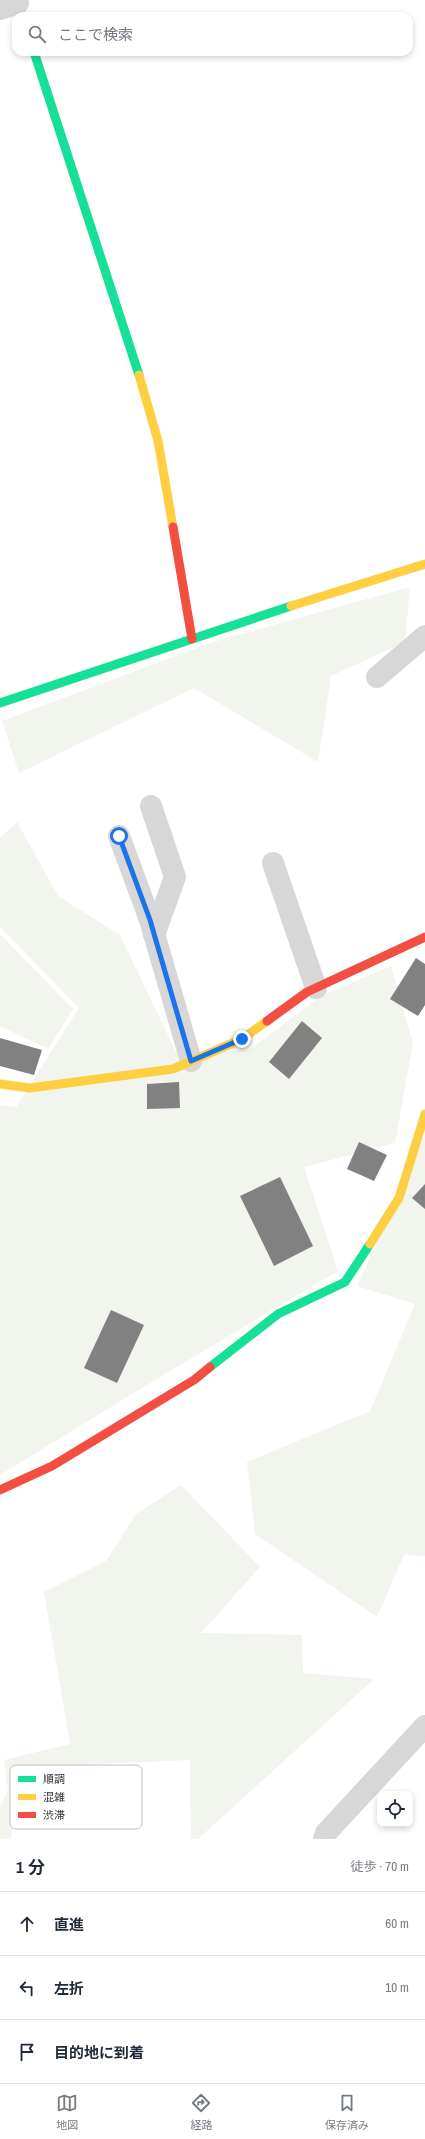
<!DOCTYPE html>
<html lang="ja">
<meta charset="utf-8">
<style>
:root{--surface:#fff;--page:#f6f6f7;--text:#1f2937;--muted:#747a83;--line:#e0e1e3;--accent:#7a7a7a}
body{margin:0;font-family:"Archivo Narrow","Noto Sans JP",sans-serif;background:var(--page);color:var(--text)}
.controls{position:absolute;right:12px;bottom:12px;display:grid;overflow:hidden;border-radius:8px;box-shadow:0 2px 6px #0003}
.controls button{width:36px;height:36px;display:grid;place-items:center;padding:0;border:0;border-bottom:1px solid var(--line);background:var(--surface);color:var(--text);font:20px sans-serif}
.stop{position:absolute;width:12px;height:12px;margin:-9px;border:3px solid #1a73e8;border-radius:50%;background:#fff}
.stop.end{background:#1a73e8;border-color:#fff;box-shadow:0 1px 4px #0008}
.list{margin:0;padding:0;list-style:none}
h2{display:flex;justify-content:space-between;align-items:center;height:52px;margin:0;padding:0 16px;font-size:17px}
h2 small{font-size:13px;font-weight:400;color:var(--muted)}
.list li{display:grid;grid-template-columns:26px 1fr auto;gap:12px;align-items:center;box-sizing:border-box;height:64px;padding:0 16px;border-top:1px solid var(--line)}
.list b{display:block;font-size:15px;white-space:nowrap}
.list em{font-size:13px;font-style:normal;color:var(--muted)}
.icon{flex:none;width:22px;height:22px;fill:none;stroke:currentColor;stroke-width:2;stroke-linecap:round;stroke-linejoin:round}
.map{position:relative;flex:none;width:425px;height:1839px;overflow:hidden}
.search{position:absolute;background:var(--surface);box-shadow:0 2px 6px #0003;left:12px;right:12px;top:12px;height:44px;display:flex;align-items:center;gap:10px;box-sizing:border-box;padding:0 14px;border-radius:12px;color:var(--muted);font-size:15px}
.sheet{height:244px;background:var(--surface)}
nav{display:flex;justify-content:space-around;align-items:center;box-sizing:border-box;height:56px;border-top:1px solid var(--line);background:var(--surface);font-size:11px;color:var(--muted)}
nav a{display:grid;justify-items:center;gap:2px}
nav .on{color:var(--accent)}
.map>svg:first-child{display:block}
.green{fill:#f1f5ed}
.building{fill:#818181}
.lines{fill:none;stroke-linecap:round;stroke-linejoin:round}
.street{stroke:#d7d7d7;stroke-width:22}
.fast{stroke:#16e098;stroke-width:9}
.slow{stroke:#ffcf43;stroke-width:9}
.jam{stroke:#f24e42;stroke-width:9}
.route{stroke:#1a73e8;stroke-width:5}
.key{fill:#fff;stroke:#c2c2c2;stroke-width:1}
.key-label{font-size:11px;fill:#333}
</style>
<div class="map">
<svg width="425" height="1839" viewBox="0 0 425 1839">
<rect width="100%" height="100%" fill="#fff"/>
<path class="green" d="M 410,587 L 405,642 L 331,676 L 318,762 L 194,688 L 19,773 L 2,721 L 213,642 Z
M 17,822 L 58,896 L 120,935 L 176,1052 L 249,1050 L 322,995 L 391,966 L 413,1043 L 395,1143 L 304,1167 L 338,1271 L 160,1377 L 0,1475 L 0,1105 L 16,1107 L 79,1008 L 0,927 L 0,838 Z
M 0,934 L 73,1009 L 48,1049 L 0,1026 Z
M 425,1134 L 425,1556 L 404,1555 L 377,1617 L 255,1534 L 247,1462 L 370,1411 L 415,1304 L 357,1286 Z
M 181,1485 L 260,1567 L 201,1633 L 302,1635 L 303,1673 L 374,1679 L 198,1839 L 191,1839 L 190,1760 L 93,1764 L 82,1819 L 14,1817 L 11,1839 L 0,1839 L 0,1807 L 8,1791 L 4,1760 L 70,1744 L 44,1592 L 106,1561 L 136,1514 Z"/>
<path class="building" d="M 416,958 L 425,964 L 425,1005 L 418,1016 L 390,999 Z
M 302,1021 L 322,1038 L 289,1079 L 269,1062 Z
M 0,1038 L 42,1050 L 34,1075 L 0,1066 Z
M 179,1082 L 180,1108 L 147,1109 L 147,1084 Z
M 359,1142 L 387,1155 L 374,1181 L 347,1169 Z
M 280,1177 L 313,1246 L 274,1266 L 240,1196 Z
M 425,1184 L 425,1209 L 412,1198 Z
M 111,1310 L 144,1325 L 117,1383 L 84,1368 Z"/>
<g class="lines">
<path class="street" d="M 0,9 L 18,3
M 377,677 L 425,636
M 151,806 L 175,877 L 154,935
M 119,836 L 150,920 L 191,1061
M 273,863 L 316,988
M 324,1839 L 326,1833 L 425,1726"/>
<path class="fast" d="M 34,52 L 139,375
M 0,703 L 291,606
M 210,1367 L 278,1314 L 345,1282 L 370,1244"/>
<path class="slow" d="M 139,375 L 158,441 L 173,527
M 291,606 L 425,564
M 0,1084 L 30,1088 L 173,1069 L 242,1039 L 267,1021
M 370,1244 L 399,1198 L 425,1114"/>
<path class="jam" d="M 173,527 L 192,639
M 267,1021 L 307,992 L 425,937
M 0,1490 L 52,1466 L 194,1380 L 210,1367"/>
</g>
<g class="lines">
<path class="route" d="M 119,836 L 150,920 L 191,1061 L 242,1039"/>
</g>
<rect x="10" y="1765" width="132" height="64" rx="6" class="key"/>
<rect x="18" y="1776" width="18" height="6" fill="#16e098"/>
<rect x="18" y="1794" width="18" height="6" fill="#ffcf43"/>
<rect x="18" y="1812" width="18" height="6" fill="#f24e42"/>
<g class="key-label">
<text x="43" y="1783">順調</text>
<text x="43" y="1801">混雑</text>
<text x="43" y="1819">渋滞</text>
</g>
</svg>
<div class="controls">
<button><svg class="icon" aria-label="locate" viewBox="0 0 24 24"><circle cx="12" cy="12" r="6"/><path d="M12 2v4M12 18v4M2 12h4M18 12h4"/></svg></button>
</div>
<div class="stop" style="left:119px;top:836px"></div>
<div class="stop end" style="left:242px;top:1039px"></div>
<div class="search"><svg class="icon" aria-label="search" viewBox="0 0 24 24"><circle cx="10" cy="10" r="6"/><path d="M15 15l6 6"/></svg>ここで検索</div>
</div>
<section class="sheet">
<h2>1 分<small>徒歩 · 70 m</small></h2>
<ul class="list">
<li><svg class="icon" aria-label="ahead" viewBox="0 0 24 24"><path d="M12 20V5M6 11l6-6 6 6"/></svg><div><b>直進</b></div><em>60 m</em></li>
<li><svg class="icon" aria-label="left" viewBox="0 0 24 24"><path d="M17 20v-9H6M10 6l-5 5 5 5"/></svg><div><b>左折</b></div><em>10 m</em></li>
<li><svg class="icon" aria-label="arrive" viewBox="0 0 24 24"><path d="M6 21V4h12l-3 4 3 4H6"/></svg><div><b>目的地に到着</b></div></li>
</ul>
</section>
<nav>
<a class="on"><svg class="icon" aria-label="map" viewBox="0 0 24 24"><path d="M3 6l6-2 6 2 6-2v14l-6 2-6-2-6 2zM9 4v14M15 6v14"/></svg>地図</a>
<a><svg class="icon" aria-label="directions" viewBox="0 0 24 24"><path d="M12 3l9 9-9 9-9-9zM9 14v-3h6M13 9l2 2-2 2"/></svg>経路</a>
<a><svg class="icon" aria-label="saved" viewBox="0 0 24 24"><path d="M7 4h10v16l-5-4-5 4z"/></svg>保存済み</a>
</nav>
